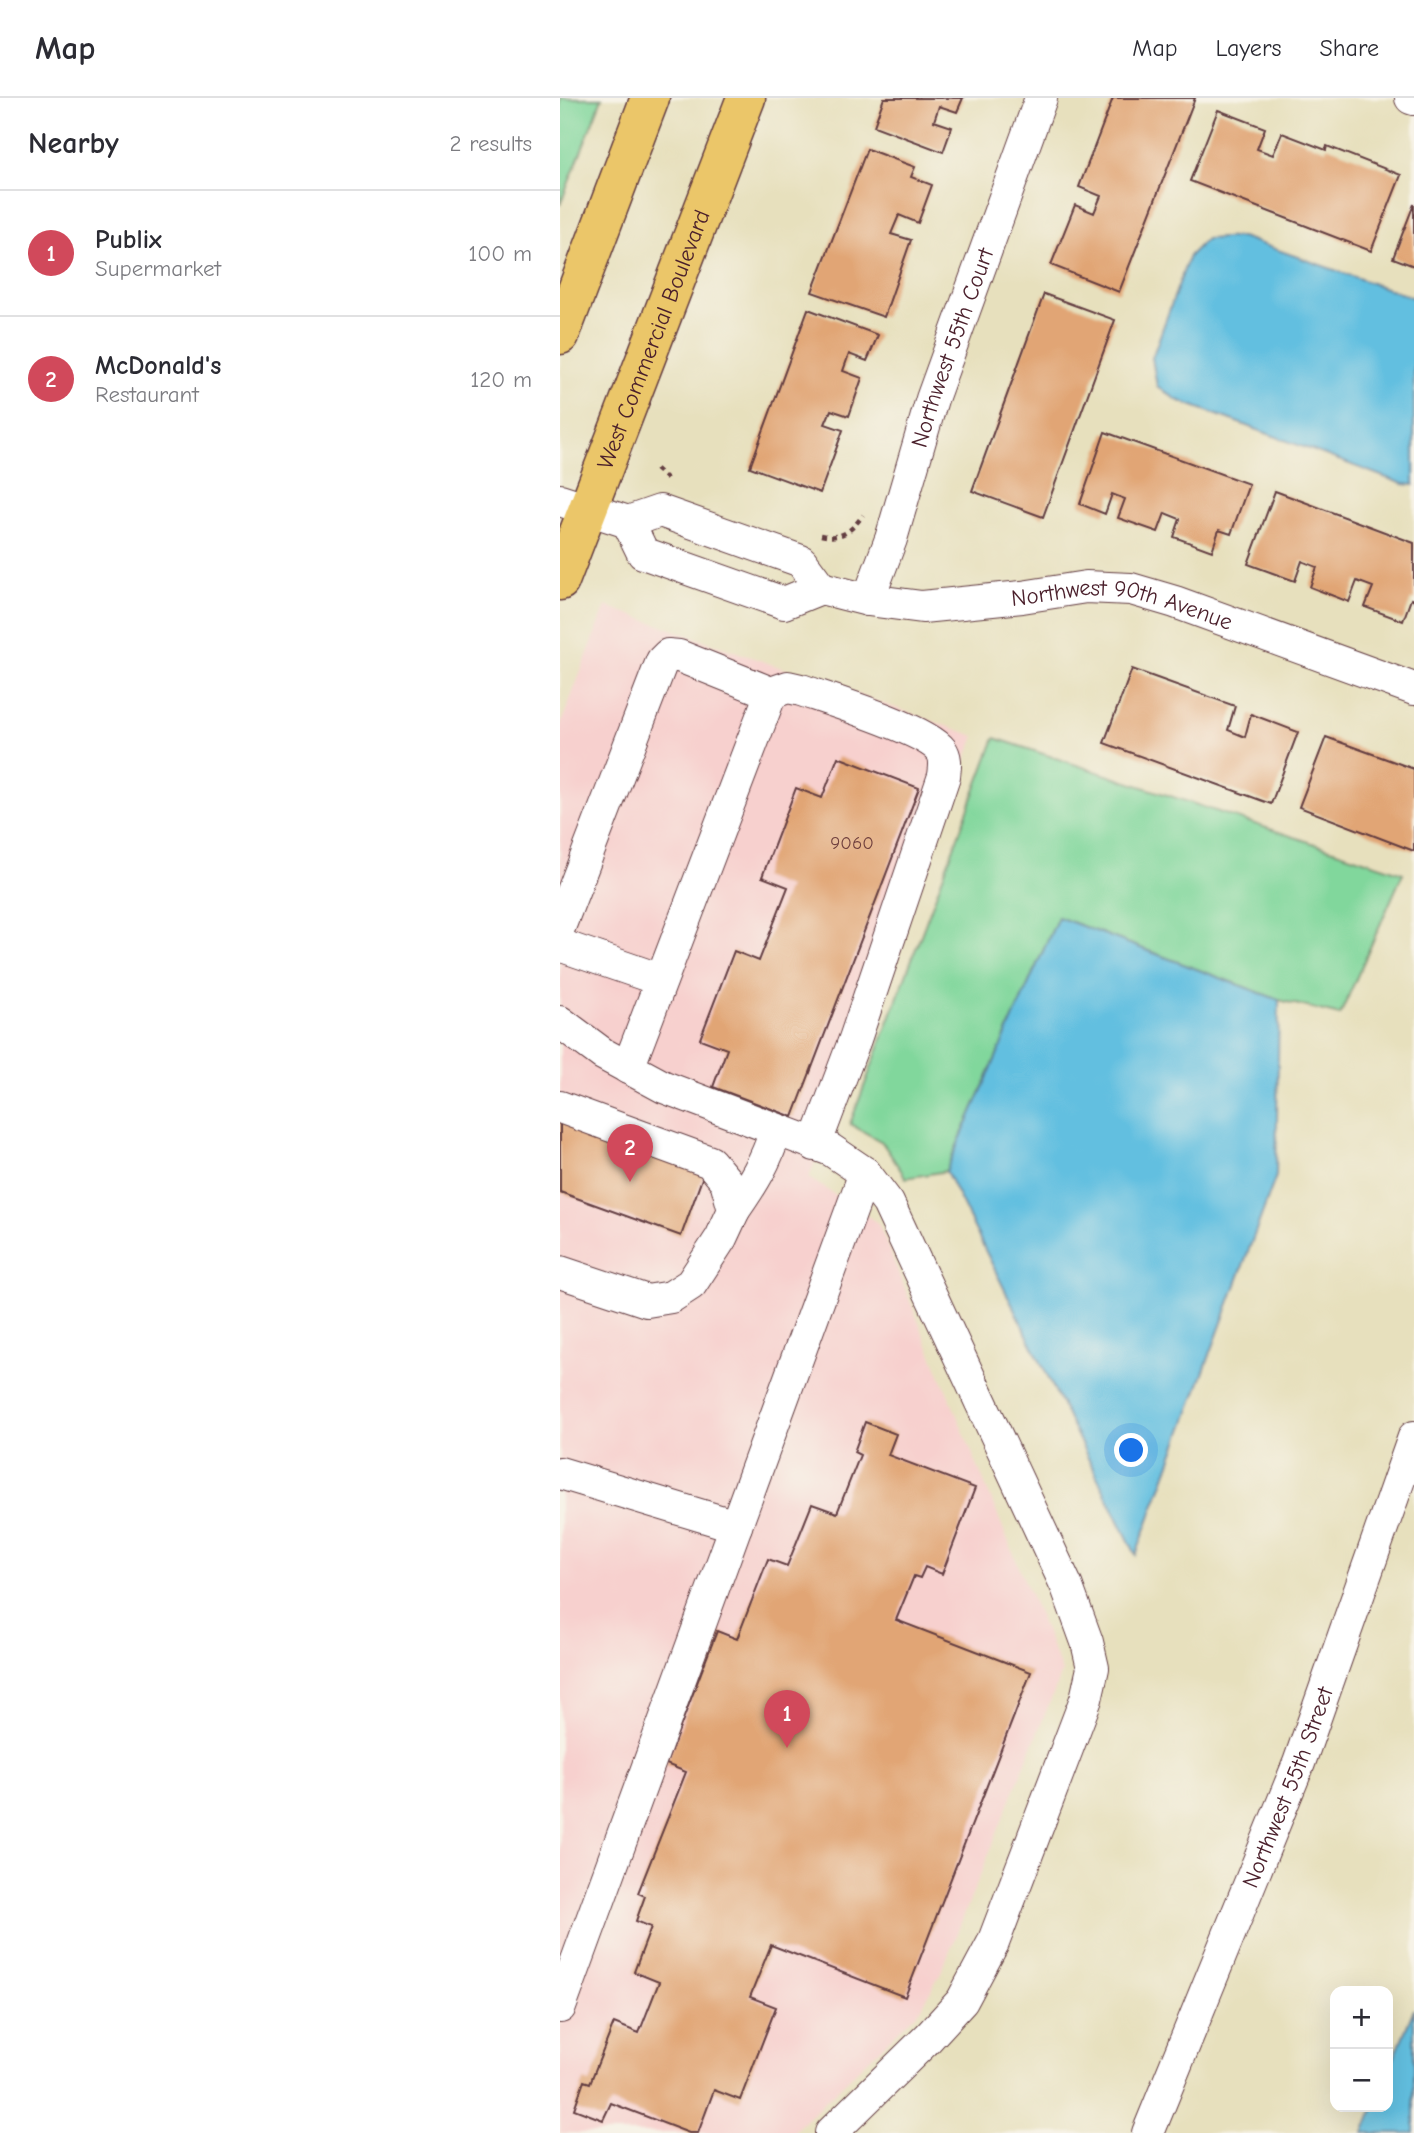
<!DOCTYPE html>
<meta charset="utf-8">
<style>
:root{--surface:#fff;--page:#f7f7f7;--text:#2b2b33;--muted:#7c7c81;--line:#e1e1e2;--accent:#d1495b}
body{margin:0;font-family:"Comic Neue",sans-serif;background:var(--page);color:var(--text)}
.controls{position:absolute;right:21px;bottom:21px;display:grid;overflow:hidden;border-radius:14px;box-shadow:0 7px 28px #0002}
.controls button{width:63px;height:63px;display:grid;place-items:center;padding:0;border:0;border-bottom:2px solid var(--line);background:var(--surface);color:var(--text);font:35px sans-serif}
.you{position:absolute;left:572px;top:1353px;width:24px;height:24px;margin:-18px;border:5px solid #fff;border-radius:50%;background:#1a73e8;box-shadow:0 0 0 10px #1a73e833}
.badge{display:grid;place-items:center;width:46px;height:46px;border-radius:50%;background:var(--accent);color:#fff;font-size:23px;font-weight:700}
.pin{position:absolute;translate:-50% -58px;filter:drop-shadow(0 2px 4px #0008)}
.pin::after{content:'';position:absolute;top:37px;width:24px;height:21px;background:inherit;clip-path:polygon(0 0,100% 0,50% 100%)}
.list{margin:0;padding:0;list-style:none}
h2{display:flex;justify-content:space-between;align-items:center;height:91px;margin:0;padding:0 28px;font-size:30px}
h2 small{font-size:23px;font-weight:400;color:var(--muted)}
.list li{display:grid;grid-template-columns:46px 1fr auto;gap:21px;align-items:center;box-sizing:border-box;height:126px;padding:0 28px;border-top:2px solid var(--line)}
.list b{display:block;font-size:26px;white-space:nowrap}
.list p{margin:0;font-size:23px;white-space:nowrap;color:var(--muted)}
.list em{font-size:23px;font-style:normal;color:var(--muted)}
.map{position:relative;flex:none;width:854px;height:2035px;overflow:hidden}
header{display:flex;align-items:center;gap:42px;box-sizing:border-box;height:98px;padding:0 35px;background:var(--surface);border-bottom:2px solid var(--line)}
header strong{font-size:33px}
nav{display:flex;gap:38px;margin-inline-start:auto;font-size:24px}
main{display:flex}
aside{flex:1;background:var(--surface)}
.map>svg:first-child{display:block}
.built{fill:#f7d0ce}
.green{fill:#81d79c;stroke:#667b64;stroke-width:2}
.water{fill:#62bfe0;stroke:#566f86;stroke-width:2}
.building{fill:#e1a575}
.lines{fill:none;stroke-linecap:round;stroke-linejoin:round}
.minor-casing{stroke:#623c41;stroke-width:34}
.highway-casing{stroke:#623c41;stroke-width:41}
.path{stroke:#623c41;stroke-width:4.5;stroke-dasharray:5 5;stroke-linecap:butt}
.minor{stroke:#fff;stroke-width:32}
.highway{stroke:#ebc669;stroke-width:38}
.labels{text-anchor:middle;stroke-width:7;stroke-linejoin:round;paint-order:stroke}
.number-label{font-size:19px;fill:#70403e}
.street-label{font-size:23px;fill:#4a1f2b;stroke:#f7f3e8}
</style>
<header>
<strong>Map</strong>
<nav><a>Map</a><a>Layers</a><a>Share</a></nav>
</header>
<main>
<aside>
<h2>Nearby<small>2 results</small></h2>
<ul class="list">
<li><span class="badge">1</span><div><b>Publix</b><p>Supermarket</p></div><em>100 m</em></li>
<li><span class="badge">2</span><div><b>McDonald's</b><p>Restaurant</p></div><em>120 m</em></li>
</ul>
</aside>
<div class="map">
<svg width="854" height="2035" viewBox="0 0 854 2035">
<rect width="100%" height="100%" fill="#f7f3e8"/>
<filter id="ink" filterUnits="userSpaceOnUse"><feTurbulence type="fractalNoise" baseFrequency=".0143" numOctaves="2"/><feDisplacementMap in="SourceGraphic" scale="14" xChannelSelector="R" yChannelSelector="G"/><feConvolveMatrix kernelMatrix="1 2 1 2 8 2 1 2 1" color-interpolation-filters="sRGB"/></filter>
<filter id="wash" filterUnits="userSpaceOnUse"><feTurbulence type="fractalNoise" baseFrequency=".00686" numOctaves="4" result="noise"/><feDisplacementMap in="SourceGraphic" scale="28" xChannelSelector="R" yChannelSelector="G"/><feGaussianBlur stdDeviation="1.57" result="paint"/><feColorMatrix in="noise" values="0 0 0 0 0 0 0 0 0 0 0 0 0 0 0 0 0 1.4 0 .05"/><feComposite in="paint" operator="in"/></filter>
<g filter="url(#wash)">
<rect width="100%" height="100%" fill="#e7e0bd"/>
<path class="built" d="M 46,508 L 415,638 L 249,1080 L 318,1125 L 502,1574 L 382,1872 L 361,1911 L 232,2035 L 0,2035 L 0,628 Z"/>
<path class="green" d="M 0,0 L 42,0 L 0,107 Z
M 435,640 L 843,775 L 780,917 L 719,902 L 498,819 L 386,1073 L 346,1080 L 322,1044 L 290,1026 Z"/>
<path class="water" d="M 681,139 L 854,200 L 854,387 L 843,386 L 617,302 L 597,288 L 592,260 L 629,158 L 646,141 Z
M 498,819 L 719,902 L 716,1078 L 576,1457 L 386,1073 Z
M 854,1911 L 854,2035 L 804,2035 L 814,2009 L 828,2009 L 828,1975 Z"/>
<g id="blocks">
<path class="building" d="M 324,0 L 403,0 L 397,14 L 379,8 L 374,23 L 392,29 L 383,54 L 314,28 Z
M 553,0 L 635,0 L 559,194 L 491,167 L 515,107 L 534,115 L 541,98 L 519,89 Z
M 658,12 L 705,30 L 697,51 L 713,57 L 722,35 L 766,52 L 767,48 L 841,77 L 811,153 L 630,83 Z
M 307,51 L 355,69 L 351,79 L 372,87 L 358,125 L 339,117 L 331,136 L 351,142 L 324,219 L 252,194 Z
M 854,106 L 854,168 L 833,160 Z
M 484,196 L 555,222 L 483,419 L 412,393 Z
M 248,211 L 318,237 L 307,263 L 289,256 L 283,273 L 302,280 L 289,318 L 271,312 L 265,326 L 283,332 L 260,395 L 190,369 Z
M 545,334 L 689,386 L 671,436 L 659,432 L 652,453 L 614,439 L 620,421 L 605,415 L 598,434 L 558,420 L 565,401 L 552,396 L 545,416 L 520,406 Z
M 715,393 L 854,445 L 854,503 L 851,501 L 843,523 L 805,509 L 813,489 L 797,483 L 789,504 L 750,489 L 757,469 L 742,463 L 735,483 L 688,466 Z
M 572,571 L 675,608 L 668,632 L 685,639 L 691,616 L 738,634 L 711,706 L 544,645 Z
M 766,639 L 854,671 L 854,753 L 739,709 Z
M 278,659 L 359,690 L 233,1019 L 153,989 L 167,951 L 140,941 L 174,853 L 199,863 L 228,789 L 202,779 L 236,690 L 262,700 Z
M 0,1022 L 144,1075 L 121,1138 L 0,1094 Z
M 305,1324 L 336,1336 L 328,1357 L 415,1390 L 382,1476 L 365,1469 L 360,1480 L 354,1478 L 336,1522 L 471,1574 L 345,1899 L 211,1847 L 190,1899 L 216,1909 L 180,2002 L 154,1992 L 138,2035 L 129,2035 L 51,2005 L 43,2022 L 14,2011 L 24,1983 L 30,1985 L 54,1925 L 79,1935 L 99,1884 L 74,1874 L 91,1829 L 76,1823 L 85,1798 L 78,1795 L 126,1674 L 106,1666 L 157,1533 L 177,1541 L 208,1461 L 227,1468 L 252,1406 L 277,1415 L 300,1357 L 294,1354 Z"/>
</g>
</g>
<g filter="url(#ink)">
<use href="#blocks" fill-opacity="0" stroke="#623c41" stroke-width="2"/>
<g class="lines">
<defs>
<g id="minor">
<path d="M 851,0 L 854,1"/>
<path d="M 0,402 L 68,424 L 100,413 L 241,463 L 261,490"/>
<path id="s1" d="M 68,424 L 83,455 L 224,505 L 261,490 L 308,502 L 362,509 L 462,499 L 526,489 L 571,491 L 615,504 L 854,591"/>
<path id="s2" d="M 308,502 L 331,441 L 372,301 L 481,0"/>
<path d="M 211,595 L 228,589 L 241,592 C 270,602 365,631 381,652 C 387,660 385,669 384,678 L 295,941 L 255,1047"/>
<path d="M 0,827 L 102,563 L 108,557 L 119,558 L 211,595 L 68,970"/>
<path d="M 0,844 L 8,850 L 101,882"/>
<path d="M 0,924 L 43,956 L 104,989 L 271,1052 L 305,1075 L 328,1105 L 507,1489 L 527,1544 L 533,1570 L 526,1601 L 433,1845 L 402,1903 L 368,1940 L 271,2035"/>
<path d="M 0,1009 L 150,1064 L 166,1083 L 174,1112 L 161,1140 L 131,1186 L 111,1199 L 87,1203 L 0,1174"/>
<path d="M 174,1112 C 193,1085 206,1064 216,1032"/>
<path d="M 0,1375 L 176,1428"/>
<path d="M 0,1909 L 305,1075"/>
<path id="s3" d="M 588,2035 L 739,1665 L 854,1339"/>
</g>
<g id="highway">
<path d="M 0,237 L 90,0"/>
<path id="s4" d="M 0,483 L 186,0"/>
</g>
</defs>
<use href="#minor" class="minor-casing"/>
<use href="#highway" class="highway-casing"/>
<path class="path" d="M 96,371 L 108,382
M 261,437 C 282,442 291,433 303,417"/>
<use href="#minor" class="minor"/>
<use href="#highway" class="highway"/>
</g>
</g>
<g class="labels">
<g class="number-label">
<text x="292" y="751">9060</text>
</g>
<g class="street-label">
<text dy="8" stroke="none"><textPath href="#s4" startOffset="259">West Commercial Boulevard</textPath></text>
<text dy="8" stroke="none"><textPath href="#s2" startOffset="266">Northwest 55th Court</textPath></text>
<text dy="8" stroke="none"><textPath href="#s1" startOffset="530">Northwest 90th Avenue</textPath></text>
<text dy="8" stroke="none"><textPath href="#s3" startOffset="373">Northwest 55th Street</textPath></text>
</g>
</g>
</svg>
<div class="controls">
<button>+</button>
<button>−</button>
</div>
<div class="you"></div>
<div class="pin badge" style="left:227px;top:1650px">1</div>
<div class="pin badge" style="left:70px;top:1084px">2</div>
</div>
</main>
